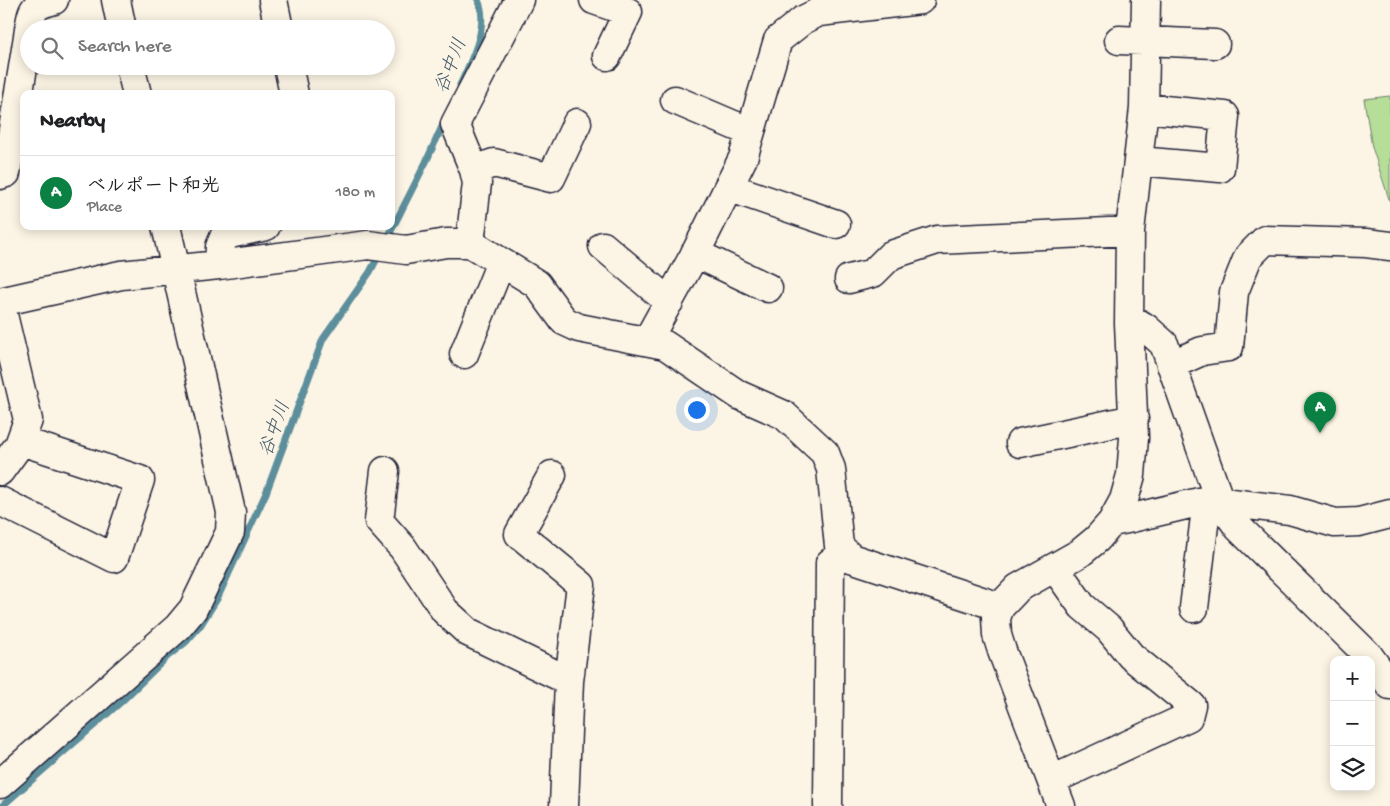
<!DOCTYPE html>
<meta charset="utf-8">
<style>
:root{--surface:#fff;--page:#f6f6f6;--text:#202124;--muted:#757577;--line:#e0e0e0;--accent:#0b8043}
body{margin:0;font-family:"Gochi Hand","Klee One",sans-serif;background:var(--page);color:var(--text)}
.controls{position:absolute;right:15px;bottom:15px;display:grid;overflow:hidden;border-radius:10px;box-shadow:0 2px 12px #0003}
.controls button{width:45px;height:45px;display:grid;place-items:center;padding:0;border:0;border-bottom:1px solid var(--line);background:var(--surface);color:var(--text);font:25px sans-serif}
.you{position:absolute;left:696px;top:409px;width:18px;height:18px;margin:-12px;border:4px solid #fff;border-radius:50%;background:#1a73e8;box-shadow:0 0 0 8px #1a73e833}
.badge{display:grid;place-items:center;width:32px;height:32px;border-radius:50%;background:var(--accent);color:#fff;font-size:16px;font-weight:700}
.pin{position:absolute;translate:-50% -41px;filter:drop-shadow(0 1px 2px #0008)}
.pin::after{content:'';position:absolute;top:26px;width:18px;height:15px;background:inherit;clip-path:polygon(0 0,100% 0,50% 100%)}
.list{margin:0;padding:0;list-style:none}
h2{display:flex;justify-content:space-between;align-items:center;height:65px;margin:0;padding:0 20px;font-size:21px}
h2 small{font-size:16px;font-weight:400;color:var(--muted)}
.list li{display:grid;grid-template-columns:32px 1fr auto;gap:15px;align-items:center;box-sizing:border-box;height:75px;padding:0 20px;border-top:1px solid var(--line)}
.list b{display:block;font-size:19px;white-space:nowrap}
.list p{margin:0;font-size:16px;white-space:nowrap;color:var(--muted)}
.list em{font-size:16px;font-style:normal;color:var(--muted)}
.icon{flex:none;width:28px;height:28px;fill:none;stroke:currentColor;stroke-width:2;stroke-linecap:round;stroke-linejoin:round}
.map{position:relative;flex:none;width:1390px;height:806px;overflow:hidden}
.search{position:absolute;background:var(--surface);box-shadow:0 2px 12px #0003;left:20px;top:20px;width:375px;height:55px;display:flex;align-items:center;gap:12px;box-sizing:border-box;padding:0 18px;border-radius:28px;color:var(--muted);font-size:19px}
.panel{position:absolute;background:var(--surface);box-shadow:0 2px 12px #0003;left:20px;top:90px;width:375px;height:140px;border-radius:10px}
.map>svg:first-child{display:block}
.green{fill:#b7de99;stroke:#6c806a}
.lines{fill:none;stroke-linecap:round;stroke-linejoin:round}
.stream{stroke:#5d8e9c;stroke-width:7}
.minor-casing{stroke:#22223b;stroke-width:31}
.minor{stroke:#fcf5e5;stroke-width:28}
.labels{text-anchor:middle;stroke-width:5;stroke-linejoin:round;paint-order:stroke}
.water-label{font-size:19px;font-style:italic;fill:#40586b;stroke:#fcf5e5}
</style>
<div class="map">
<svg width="1390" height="806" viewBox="0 0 1390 806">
<rect width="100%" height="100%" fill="#fcf5e5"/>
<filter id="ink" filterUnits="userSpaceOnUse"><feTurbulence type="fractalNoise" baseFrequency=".02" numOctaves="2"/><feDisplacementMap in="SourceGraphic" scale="10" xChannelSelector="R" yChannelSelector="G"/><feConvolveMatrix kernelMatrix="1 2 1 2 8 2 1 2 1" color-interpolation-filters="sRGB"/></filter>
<g filter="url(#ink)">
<path class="green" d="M 1390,96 L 1390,202 L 1372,147 L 1364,99 Z"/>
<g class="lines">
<path class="stream" d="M 460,85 C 471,61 490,25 478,0
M 386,241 L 426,162 L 445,120
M 2,806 L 123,700 L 168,656 L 186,642 L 200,626 L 217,599 L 266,493 L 323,339 L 370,272 L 380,253"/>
<defs>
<path id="minor" d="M 116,0 L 122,29
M 273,0 L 279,29
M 594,0 L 628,12 L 607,56
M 29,29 C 33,7 33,6 54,0
M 1119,40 L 1215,44
M 130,66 L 137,94
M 288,66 L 294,94
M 675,100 L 750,132
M 1138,161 L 1220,168 L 1225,116 L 1144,108
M 474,170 L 494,163 L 551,178 L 577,123
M 0,175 L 6,173 L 29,30
M 728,187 L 836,224
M 470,243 L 537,284 L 564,321 L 579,328 L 665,345 L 739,395 L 784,415 L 825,453 L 831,469 L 839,546 L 851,558 L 1000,607
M 603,246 L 669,302
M 695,253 L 768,288
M 219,265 L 220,247 L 225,235 L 266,226
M 849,279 L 873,273 L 891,255 L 937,240 L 1130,231
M 0,302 L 121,275 L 219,265 L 368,245 L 406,250 L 446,243 L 470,243 L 477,183 L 474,170 L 455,124 L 519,0
M 1129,323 L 1138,323 L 1146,328 L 1164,344 L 1220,502 L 1239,528 L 1369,656 L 1390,685
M 647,341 L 696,252 L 743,158 L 778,40 L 803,20 L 819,12 L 920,0
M 464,354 L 501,262
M 1171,365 L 1202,351 L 1229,347 L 1234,292 L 1248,257 L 1265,240 L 1366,243 L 1390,246
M 1020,443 L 1134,419
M 0,471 L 19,445 L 28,420 L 0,302
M 385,471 L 379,521 L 403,548 L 445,611 L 468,632 L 569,681 L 564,806
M 552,475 L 519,534 L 581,585 L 569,681
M 0,501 L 114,558 L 140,480 L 21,441
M 1112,522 L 1132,518 L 1207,500 L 1290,510 L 1335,523 L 1359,522 L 1390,514
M 1194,608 L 1207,500
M 1052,780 L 1188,717 L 1191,705 L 1131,656 L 1109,629 L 1082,606 L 1055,568
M 0,784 L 178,627 L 193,609 L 230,532 L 231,512 L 166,226
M 828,806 L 830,563 L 844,552
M 1061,806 L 1002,651 L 997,635 L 996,618 L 1000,607 L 1018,588 L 1080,553 L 1097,539 L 1112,522 L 1124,500 L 1131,475 L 1134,438 L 1129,323 L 1130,231 L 1144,108 L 1146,0"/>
</defs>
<use href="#minor" class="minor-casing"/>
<use href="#minor" class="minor"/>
</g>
</g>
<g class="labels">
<g class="water-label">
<text transform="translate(449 65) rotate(-69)" y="7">谷中川</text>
<text transform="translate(273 428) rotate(-70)" y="7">谷中川</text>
</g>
</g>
</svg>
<div class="controls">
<button>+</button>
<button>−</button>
<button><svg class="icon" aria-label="layers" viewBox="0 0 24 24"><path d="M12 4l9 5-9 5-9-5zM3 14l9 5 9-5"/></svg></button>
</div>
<div class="you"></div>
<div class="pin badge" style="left:1320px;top:433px">A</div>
<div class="search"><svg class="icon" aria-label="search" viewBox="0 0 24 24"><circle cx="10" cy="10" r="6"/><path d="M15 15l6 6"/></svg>Search here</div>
<section class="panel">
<h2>Nearby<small></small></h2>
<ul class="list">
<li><span class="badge">A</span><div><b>ベルポート和光</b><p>Place</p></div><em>180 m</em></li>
</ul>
</section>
</div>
